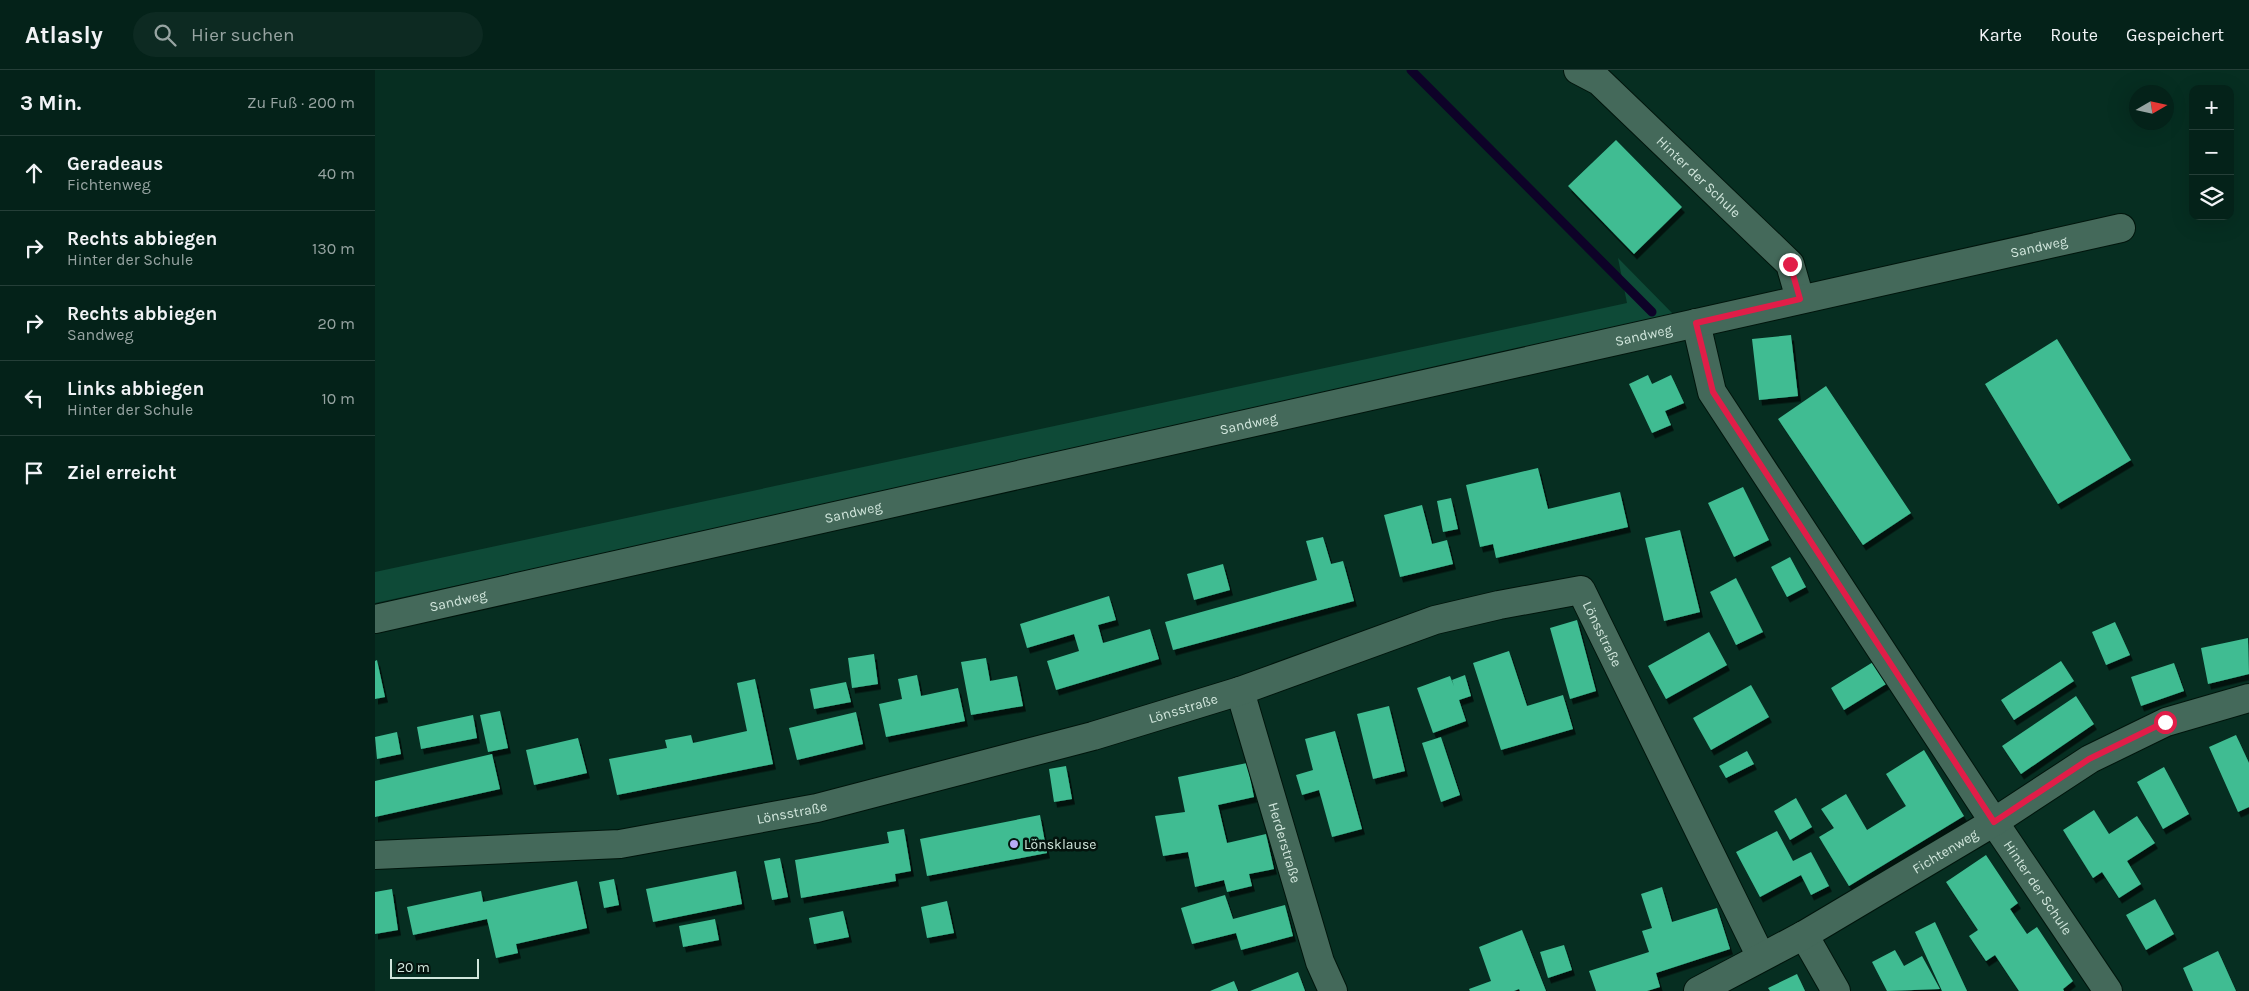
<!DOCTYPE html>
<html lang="de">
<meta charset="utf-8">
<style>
:root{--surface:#042219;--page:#0d2a22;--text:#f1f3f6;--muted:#97a4a2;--line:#253f38}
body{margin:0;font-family:Karla,sans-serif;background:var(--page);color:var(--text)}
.controls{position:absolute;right:15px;top:15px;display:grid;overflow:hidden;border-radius:10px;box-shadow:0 5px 20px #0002}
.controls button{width:45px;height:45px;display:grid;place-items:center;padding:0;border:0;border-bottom:1px solid var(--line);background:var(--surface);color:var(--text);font:25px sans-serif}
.compass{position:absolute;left:1754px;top:15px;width:45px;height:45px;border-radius:50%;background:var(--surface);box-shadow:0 5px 20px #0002;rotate:81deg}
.scale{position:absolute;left:15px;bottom:12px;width:89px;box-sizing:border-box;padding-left:5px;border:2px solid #d1e6dc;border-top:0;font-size:14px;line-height:18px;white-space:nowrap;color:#d1e6dc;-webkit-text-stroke:4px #04130d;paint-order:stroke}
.stop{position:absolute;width:15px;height:15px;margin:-11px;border:4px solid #e11d48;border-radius:50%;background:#fff}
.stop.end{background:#e11d48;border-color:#fff;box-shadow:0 1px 5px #0008}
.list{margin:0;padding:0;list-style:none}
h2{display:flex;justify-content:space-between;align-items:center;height:65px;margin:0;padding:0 20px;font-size:21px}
h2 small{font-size:16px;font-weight:400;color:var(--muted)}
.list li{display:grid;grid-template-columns:32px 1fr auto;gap:15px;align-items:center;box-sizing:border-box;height:75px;padding:0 20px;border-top:1px solid var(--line)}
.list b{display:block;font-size:19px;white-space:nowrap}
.list p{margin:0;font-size:16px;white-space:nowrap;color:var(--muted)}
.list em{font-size:16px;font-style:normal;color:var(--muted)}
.icon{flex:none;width:28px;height:28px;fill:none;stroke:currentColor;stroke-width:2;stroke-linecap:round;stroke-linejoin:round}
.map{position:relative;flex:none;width:1874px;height:921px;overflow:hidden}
header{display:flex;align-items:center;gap:30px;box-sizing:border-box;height:70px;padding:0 25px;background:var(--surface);border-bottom:1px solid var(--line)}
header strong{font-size:24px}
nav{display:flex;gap:28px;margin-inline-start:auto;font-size:18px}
.search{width:350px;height:45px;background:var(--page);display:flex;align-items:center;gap:12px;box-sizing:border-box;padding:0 18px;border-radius:28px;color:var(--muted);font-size:19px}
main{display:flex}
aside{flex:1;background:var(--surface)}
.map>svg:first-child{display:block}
.green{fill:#0e4a37}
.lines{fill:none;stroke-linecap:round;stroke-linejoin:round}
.stream{stroke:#0e0228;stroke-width:9}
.building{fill:#3fbc92;filter:url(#shadow)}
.minor-casing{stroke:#00150c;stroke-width:30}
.minor{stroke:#44695a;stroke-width:28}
.route{stroke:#e11d48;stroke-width:6}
.poi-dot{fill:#b8abf7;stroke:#04130d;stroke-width:2}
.labels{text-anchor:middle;stroke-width:5;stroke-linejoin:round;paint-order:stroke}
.street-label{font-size:14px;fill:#d1e6dc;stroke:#04130d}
.poi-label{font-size:14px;fill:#d1e6dc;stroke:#04130d;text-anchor:start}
</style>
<header>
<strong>Atlasly</strong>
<div class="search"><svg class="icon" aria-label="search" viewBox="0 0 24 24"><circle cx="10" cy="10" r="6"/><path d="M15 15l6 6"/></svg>Hier suchen</div>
<nav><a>Karte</a><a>Route</a><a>Gespeichert</a></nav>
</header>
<main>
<aside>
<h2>3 Min.<small>Zu Fuß · 200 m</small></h2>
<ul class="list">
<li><svg class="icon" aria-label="ahead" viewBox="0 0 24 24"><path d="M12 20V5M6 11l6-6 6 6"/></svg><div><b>Geradeaus</b><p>Fichtenweg</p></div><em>40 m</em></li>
<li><svg class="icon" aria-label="right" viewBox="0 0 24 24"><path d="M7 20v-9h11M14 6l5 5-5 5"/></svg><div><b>Rechts abbiegen</b><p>Hinter der Schule</p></div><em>130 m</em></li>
<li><svg class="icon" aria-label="right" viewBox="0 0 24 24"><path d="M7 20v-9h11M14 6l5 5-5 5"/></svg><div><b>Rechts abbiegen</b><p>Sandweg</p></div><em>20 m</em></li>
<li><svg class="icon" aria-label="left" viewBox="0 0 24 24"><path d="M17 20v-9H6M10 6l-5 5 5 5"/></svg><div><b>Links abbiegen</b><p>Hinter der Schule</p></div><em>10 m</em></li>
<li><svg class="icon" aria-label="arrive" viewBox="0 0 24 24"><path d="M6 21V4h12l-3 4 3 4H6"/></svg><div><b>Ziel erreicht</b></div></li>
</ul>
</aside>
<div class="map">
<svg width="1874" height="921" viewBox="0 0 1874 921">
<defs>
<filter id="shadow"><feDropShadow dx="3" dy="5.5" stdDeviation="0" flood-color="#0009"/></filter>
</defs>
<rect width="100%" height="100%" fill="#062e21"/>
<path class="green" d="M 1243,188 L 1300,246 L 598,404 L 0,533 L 0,502 L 1252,233 Z"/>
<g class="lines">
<path class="stream" d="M 1036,0 L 1277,242"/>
</g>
<path class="building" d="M 1241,70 L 1307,137 L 1259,184 L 1193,116 Z
M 1416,265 L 1423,326 L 1384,330 L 1377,269 Z
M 1682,269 L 1756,390 L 1683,434 L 1610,314 Z
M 1273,305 L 1277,314 L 1296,305 L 1309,333 L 1290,341 L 1296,355 L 1277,363 L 1254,314 Z
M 1451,316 L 1536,443 L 1488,475 L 1403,349 Z
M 1163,398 L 1173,439 L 1245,422 L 1253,457 L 1121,488 L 1118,474 L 1105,477 L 1091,415 Z
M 1368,417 L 1394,470 L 1359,487 L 1333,433 Z
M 1076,428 L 1083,459 L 1068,462 L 1062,431 Z
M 1047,435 L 1057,474 L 1072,470 L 1078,494 L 1025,507 L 1009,445 Z
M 1305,460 L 1325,542 L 1289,551 L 1270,468 Z
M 948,467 L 956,494 L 968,491 L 979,531 L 798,580 L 790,552 L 942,510 L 931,471 Z
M 1415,487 L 1431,517 L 1412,527 L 1396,497 Z
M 848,494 L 855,520 L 819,530 L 812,504 Z
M 1361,508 L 1388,562 L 1361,575 L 1335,522 Z
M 734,526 L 741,550 L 723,555 L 728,573 L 775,559 L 784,589 L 681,620 L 672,591 L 704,581 L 699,564 L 652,578 L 645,554 Z
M 1202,550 L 1221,621 L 1195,629 L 1175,558 Z
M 1740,552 L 1755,585 L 1731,595 L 1717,562 Z
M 1334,562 L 1352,595 L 1291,629 L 1273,596 Z
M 1873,568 L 1874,604 L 1833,614 L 1826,578 Z
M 1134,581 L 1152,636 L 1188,625 L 1198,659 L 1126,680 L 1098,593 Z
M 499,584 L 503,614 L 477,618 L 473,588 Z
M 611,588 L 615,611 L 642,606 L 648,636 L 596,645 L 586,592 Z
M 1503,589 L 1516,611 L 1469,640 L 1456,618 Z
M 2,590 L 10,627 L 0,629 L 0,591 Z
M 1686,591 L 1699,611 L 1639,650 L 1626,630 Z
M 1799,593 L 1809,621 L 1766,636 L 1756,607 Z
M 542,605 L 546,626 L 583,618 L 590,651 L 511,667 L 504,634 L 527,629 L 523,609 Z
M 1090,605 L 1096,626 L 1084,630 L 1091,651 L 1058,663 L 1042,618 L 1075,606 L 1079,616 L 1077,610 Z
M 380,609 L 398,694 L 242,725 L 234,689 L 292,678 L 290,670 L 316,665 L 318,673 L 372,661 L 362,613 Z
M 471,612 L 476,632 L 439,639 L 435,619 Z
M 1376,615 L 1394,647 L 1336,680 L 1318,648 Z
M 1701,626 L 1719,654 L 1646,704 L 1627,676 Z
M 1014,636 L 1030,701 L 998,709 L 982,644 Z
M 125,641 L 133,678 L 113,682 L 105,645 Z
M 481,642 L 488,674 L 422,690 L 414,658 Z
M 98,645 L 102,668 L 46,679 L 42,657 Z
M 960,661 L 987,759 L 957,767 L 944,720 L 927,725 L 921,705 L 938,700 L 930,669 Z
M 22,662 L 26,684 L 2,689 L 0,667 Z
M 1861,665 L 1874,693 L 1874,737 L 1863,742 L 1834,677 Z
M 1066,667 L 1085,725 L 1066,732 L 1047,673 Z
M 203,668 L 212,703 L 159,715 L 151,680 Z
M 1549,680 L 1589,746 L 1474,816 L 1444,767 L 1459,758 L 1446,739 L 1471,724 L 1492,760 L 1531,736 L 1511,704 Z
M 1372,681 L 1379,694 L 1351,708 L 1344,696 Z
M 117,684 L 125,719 L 0,747 L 0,711 Z
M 872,693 L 879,727 L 843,735 L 852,773 L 891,764 L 899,799 L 874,804 L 877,816 L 852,822 L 849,810 L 820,817 L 813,782 L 788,786 L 780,746 L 810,742 L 803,707 Z
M 691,696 L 697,729 L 679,732 L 674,699 Z
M 1789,697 L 1814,744 L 1788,759 L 1762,712 Z
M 1421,728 L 1437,757 L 1415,770 L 1399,741 Z
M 1719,740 L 1734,764 L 1762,746 L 1780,773 L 1752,791 L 1766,814 L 1744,828 L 1727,802 L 1718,808 L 1688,760 Z
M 665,745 L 672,783 L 552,806 L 545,769 Z
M 529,759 L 536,801 L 520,804 L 521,811 L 426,828 L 420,790 L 514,773 L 512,762 Z
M 1402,761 L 1418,791 L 1436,782 L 1454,816 L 1436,825 L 1426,805 L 1385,827 L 1361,782 Z
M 1611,785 L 1643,833 L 1635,839 L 1652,864 L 1662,857 L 1698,911 L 1688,919 L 1689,921 L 1644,921 L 1620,885 L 1611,891 L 1594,866 L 1603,860 L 1571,812 Z
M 405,788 L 413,827 L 397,830 L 389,791 Z
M 361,801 L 367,834 L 278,852 L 271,819 Z
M 239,809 L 244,835 L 229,838 L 224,812 Z
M 202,811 L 212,858 L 141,874 L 143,883 L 121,888 L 112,849 L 38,865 L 32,837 L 106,821 L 108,832 Z
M 1287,817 L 1297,852 L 1342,838 L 1355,879 L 1281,903 L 1285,917 L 1272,921 L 1221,921 L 1214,901 L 1274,882 L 1267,861 L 1277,858 L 1266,824 Z
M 17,819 L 23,860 L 0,864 L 0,822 Z
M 850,825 L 858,849 L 910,835 L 918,866 L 866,880 L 861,863 L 817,874 L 806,838 Z
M 1780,829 L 1799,864 L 1771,880 L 1751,845 Z
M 572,831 L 579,863 L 552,868 L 546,837 Z
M 468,841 L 474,867 L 439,874 L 434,848 Z
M 340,849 L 344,870 L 308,877 L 304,856 Z
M 1560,852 L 1592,921 L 1567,921 L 1540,862 Z
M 1147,860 L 1171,921 L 1145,921 L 1144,919 L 1139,921 L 1095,921 L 1094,919 L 1116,911 L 1104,877 Z
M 1189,875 L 1197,900 L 1173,908 L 1165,882 Z
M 1520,880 L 1529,896 L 1547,886 L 1565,919 L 1512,921 L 1497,892 Z
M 1843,881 L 1861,921 L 1818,921 L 1808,898 Z
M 923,902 L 930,921 L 875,921 Z
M 1422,904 L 1430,921 L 1395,921 L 1393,918 Z
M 859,911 L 863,921 L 835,921 Z"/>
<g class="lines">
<defs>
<g id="minor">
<path id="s1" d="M 1203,0 L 1224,11 L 1415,194 L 1425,229"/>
<path id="s2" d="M 1321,253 L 1337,322 L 1619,752 L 1733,921"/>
<path id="s3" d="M 0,549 L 1746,158"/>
<path id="s4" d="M 865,621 L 945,892 L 958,921"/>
<path id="s5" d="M 0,785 L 245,774 L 442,738 L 718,666 L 865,621 L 1060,550 L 1124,535 L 1206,520 L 1386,887"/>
<path d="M 1429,865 L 1461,921"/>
<path id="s6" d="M 1323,921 L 1429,865 L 1619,752 L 1715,689 L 1791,652 L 1874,628"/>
</g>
</defs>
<use href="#minor" class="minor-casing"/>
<use href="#minor" class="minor"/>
</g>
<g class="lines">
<path class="route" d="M 1415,194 L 1425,229 L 1321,253 L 1338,322 L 1619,752 L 1714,689 L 1790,652"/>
</g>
<circle class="poi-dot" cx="639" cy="774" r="5"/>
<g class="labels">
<g class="street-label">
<text dy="5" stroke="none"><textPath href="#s1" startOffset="162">Hinter der Schule</textPath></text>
<text dy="5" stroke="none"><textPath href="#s3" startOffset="1705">Sandweg</textPath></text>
<text dy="5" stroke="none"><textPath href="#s3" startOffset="1300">Sandweg</textPath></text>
<text dy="5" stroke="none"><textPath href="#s3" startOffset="895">Sandweg</textPath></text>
<text dy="5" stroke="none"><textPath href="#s3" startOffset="490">Sandweg</textPath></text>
<text dy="5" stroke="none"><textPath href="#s3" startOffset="85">Sandweg</textPath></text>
<text dy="5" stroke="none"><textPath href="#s5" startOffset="1290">Lönsstraße</textPath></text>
<text dy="5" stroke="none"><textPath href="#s5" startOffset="825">Lönsstraße</textPath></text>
<text dy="5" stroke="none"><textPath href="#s5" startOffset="420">Lönsstraße</textPath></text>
<text dy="5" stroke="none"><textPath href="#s4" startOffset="158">Herderstraße</textPath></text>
<text dy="5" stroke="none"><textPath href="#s6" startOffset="284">Fichtenweg</textPath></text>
<text dy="5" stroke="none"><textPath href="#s2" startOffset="664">Hinter der Schule</textPath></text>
</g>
<g class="poi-label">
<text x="649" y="779">Lönsklause</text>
</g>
</g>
</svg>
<div class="controls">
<button>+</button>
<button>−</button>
<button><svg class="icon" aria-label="layers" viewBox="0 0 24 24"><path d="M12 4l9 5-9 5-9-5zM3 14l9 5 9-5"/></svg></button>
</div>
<svg class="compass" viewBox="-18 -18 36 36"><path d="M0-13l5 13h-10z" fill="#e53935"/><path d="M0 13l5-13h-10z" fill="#97a4a2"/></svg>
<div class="scale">20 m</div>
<div class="stop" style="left:1790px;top:652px"></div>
<div class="stop end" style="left:1415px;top:194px"></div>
</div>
</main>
